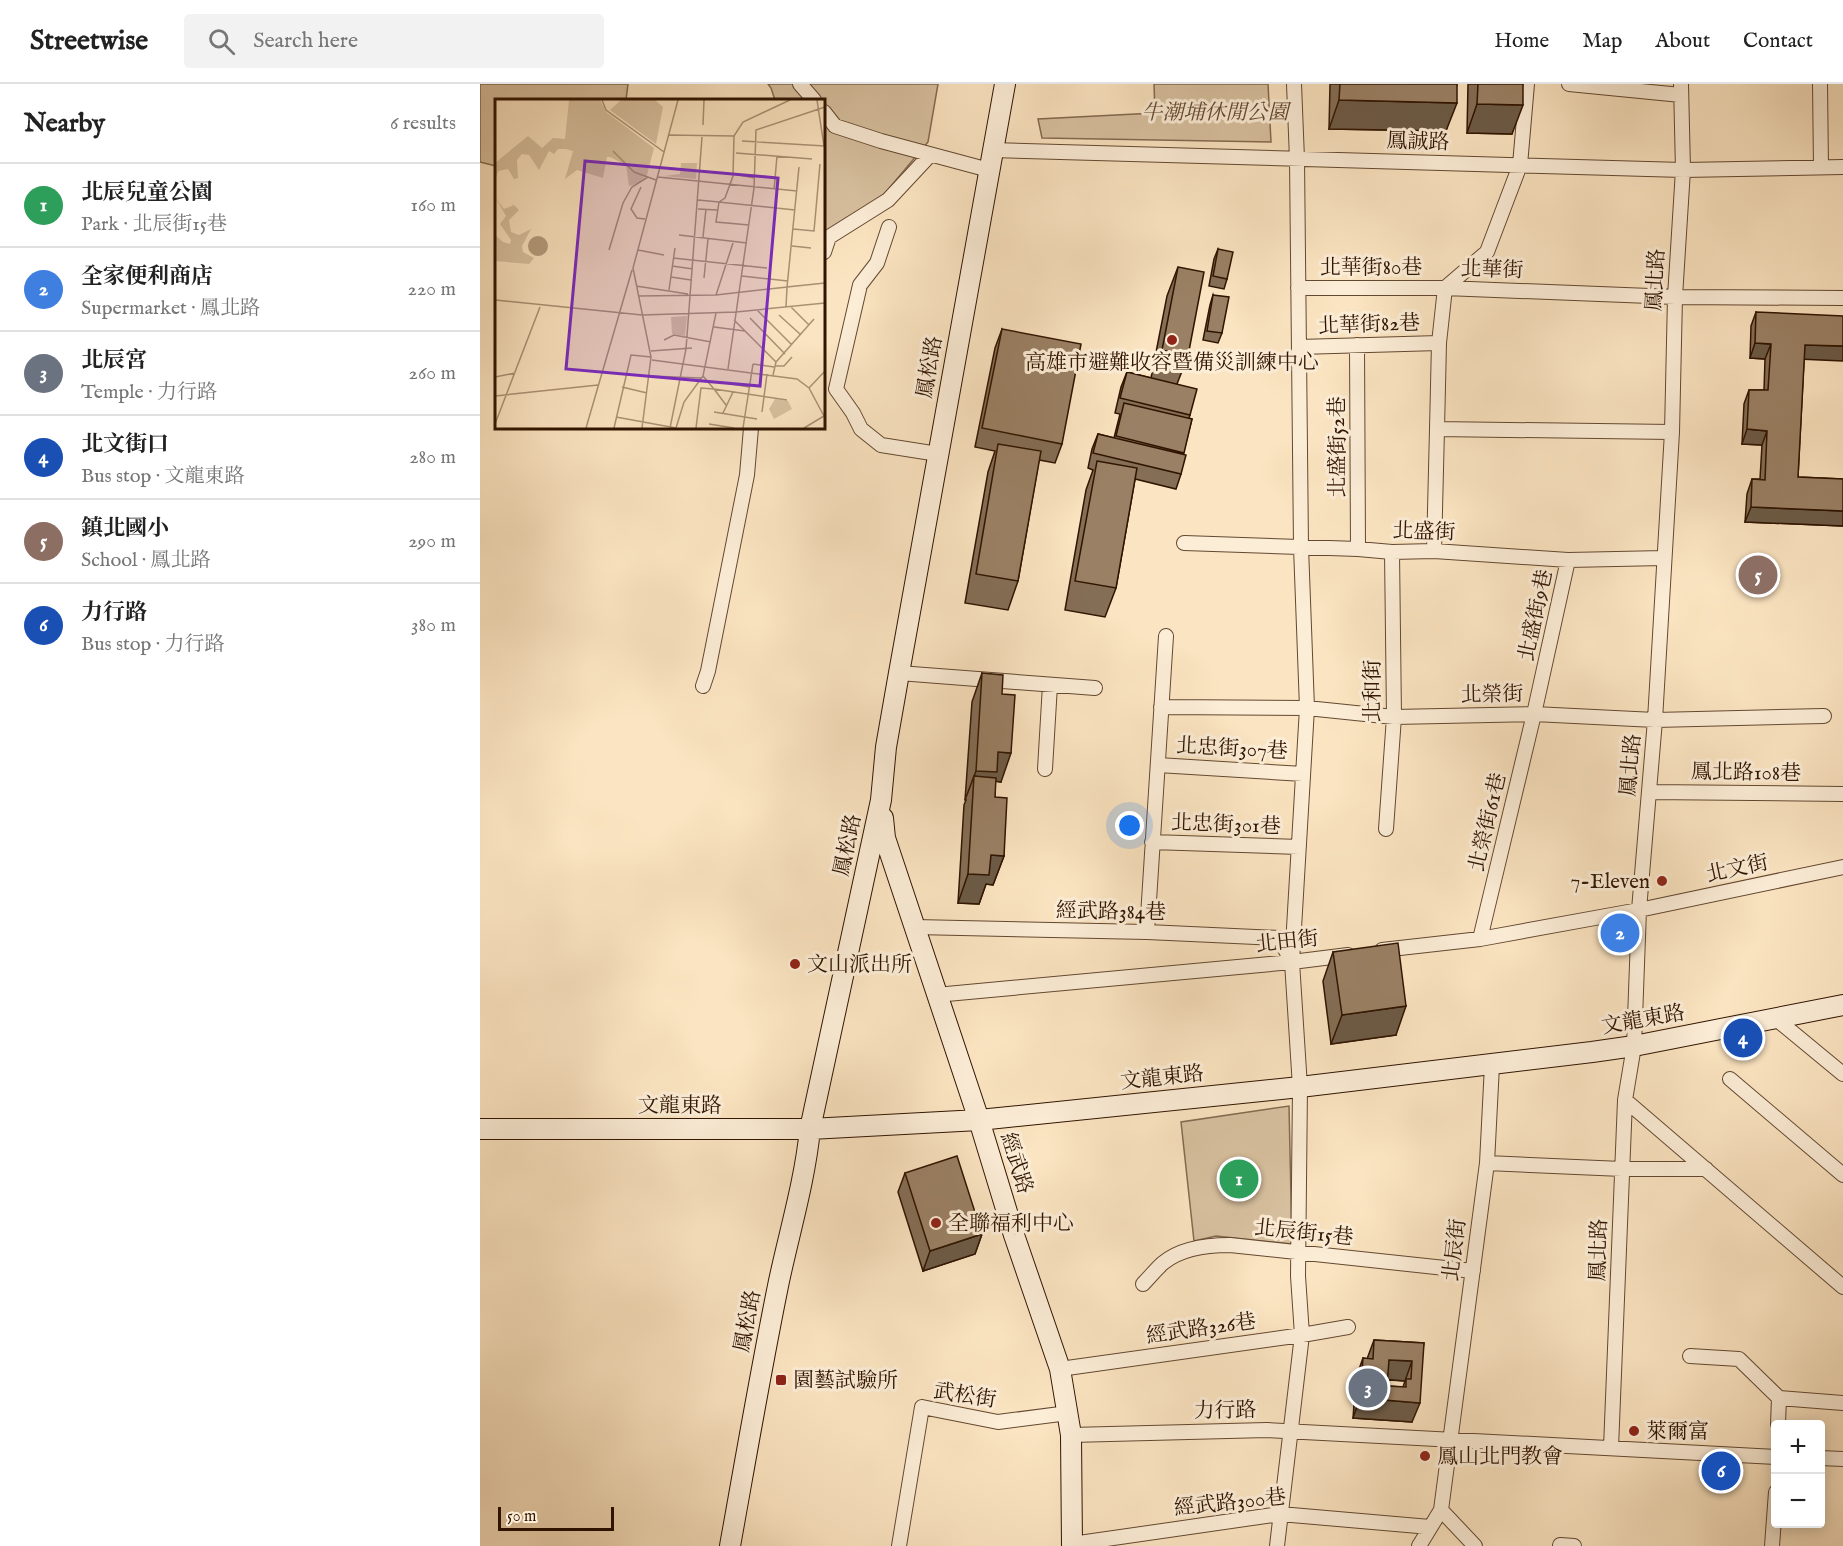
<!DOCTYPE html>
<meta charset="utf-8">
<style>
:root{--surface:#fff;--page:#f2f2f2;--text:#222;--muted:#767676;--line:#e0e0e0;--accent:#111827}
body{margin:0;font-family:"IM FELL English","Noto Serif TC",serif;background:var(--page);color:var(--text)}
.controls{position:absolute;right:18px;bottom:18px;display:grid;overflow:hidden;border-radius:6px;box-shadow:0 3px 15px #0003}
.controls button{width:54px;height:54px;display:grid;place-items:center;padding:0;border:0;border-bottom:2px solid var(--line);background:var(--surface);color:var(--text);font:30px sans-serif}
.scale{position:absolute;left:18px;bottom:15px;width:116px;box-sizing:border-box;padding-left:6px;border:3px solid #301400;border-top:0;font-size:16px;line-height:21px;white-space:nowrap;color:#301400;-webkit-text-stroke:4px #fcedd7;paint-order:stroke}
.you{position:absolute;left:650px;top:742px;width:21px;height:21px;margin:-15px;border:4px solid #fff;border-radius:50%;background:#1a73e8;box-shadow:0 0 0 9px #1a73e833}
.badge{display:grid;place-items:center;width:39px;height:39px;border-radius:50%;background:var(--accent);color:#fff;font-size:20px;font-weight:700}
.pin{position:absolute;translate:-50% -50%;border:3px solid #fff;box-shadow:0 2px 6px #0006}
.list{margin:0;padding:0;list-style:none}
h2{display:flex;justify-content:space-between;align-items:center;height:78px;margin:0;padding:0 24px;font-size:26px}
h2 small{font-size:20px;font-weight:400;color:var(--muted)}
.list li{display:grid;grid-template-columns:39px 1fr auto;gap:18px;align-items:center;box-sizing:border-box;height:84px;padding:0 24px;border-top:2px solid var(--line)}
.list b{display:block;font-size:22px;white-space:nowrap}
.list p{margin:0;font-size:20px;white-space:nowrap;color:var(--muted)}
.list em{font-size:20px;font-style:normal;color:var(--muted)}
.icon{flex:none;width:33px;height:33px;fill:none;stroke:currentColor;stroke-width:2;stroke-linecap:round;stroke-linejoin:round}
.map{position:relative;flex:none;width:1363px;height:1462px;overflow:hidden}
header{display:flex;align-items:center;gap:36px;box-sizing:border-box;height:84px;padding:0 30px;background:var(--surface);border-bottom:2px solid var(--line)}
header strong{font-size:28px}
nav{display:flex;gap:33px;margin-inline-start:auto;font-size:21px}
.search{width:420px;height:54px;background:var(--page);display:flex;align-items:center;gap:15px;box-sizing:border-box;padding:0 21px;border-radius:6px;color:var(--muted);font-size:22px}
main{display:flex}
aside{flex:1;background:var(--surface)}
.map>svg:first-child{display:block}
.green{fill:#d8c1a0;stroke:#846a50;stroke-width:1.5}
.lines{fill:none;stroke-linecap:round;stroke-linejoin:round}
.street-casing{stroke:#634830;stroke-width:16}
.secondary-casing{stroke:#301400;stroke-width:22}
.street{stroke:#fcedd7;stroke-width:14}
.secondary{stroke:#fcedd7;stroke-width:20}
.wall{fill:#846e56;stroke:#301400;stroke-width:1.5;fill-rule:evenodd}
.shaded-wall{fill:#6c5a46;stroke:#301400;stroke-width:1.5}
.building{fill:#9a8064;stroke:#301400;stroke-width:1.5;fill-rule:evenodd}
.poi-dot{fill:#8f2418;stroke:#fcedd7;stroke-width:2}
.labels{text-anchor:middle;stroke-width:6;stroke-linejoin:round;paint-order:stroke}
.park-label{font-size:21px;font-style:italic;fill:#624830;stroke:#fcedd7}
.street-label{font-size:21px;fill:#301400;stroke:#fcedd7}
.poi-label{font-size:21px;fill:#301400;stroke:#fcedd7;text-anchor:start}
.inset-road{fill:none;stroke:#aa9174;stroke-width:1.5}
.view{fill:#7b2cbf;fill-opacity:0.15;stroke:#7b2cbf;stroke-width:3}
.inset-edge{fill:none;stroke:#301400;stroke-width:3}
</style>
<header>
<strong>Streetwise</strong>
<div class="search"><svg class="icon" aria-label="search" viewBox="0 0 24 24"><circle cx="10" cy="10" r="6"/><path d="M15 15l6 6"/></svg>Search here</div>
<nav><a>Home</a><a>Map</a><a>About</a><a>Contact</a></nav>
</header>
<main>
<aside>
<h2>Nearby<small>6 results</small></h2>
<ul class="list">
<li><span class="badge" style="background:#2e9e5b">1</span><div><b>北辰兒童公園</b><p>Park · 北辰街15巷</p></div><em>160 m</em></li>
<li><span class="badge" style="background:#3f7fe0">2</span><div><b>全家便利商店</b><p>Supermarket · 鳳北路</p></div><em>220 m</em></li>
<li><span class="badge" style="background:#6b7280">3</span><div><b>北辰宮</b><p>Temple · 力行路</p></div><em>260 m</em></li>
<li><span class="badge" style="background:#1a4fb4">4</span><div><b>北文街口</b><p>Bus stop · 文龍東路</p></div><em>280 m</em></li>
<li><span class="badge" style="background:#8d6e63">5</span><div><b>鎮北國小</b><p>School · 鳳北路</p></div><em>290 m</em></li>
<li><span class="badge" style="background:#1a4fb4">6</span><div><b>力行路</b><p>Bus stop · 力行路</p></div><em>380 m</em></li>
</ul>
</aside>
<div class="map">
<svg width="1363" height="1462" viewBox="0 0 1363 1462">
<rect width="100%" height="100%" fill="#fbe4c1"/>
<filter id="stains"><feTurbulence type="fractalNoise" baseFrequency=".00333" numOctaves="4"/><feColorMatrix values="0 0 0 0 .2 0 0 0 0 .09 0 0 0 0 .02 0 0 0 .5 -.17"/></filter>
<radialGradient id="worn" r=".72"><stop offset=".6" stop-color="#630" stop-opacity="0"/><stop offset="1" stop-color="#630" stop-opacity=".3"/></radialGradient>
<path class="green" d="M 0,0 L 148,0 L 146,16 L 16,16 L 16,82 L 0,78 Z
M 288,0 L 458,0 L 448,58 L 396,120 L 344,152 L 344,16 L 295,16 L 291,4 Z
M 674,0 L 788,0 L 791,58 L 562,54 L 558,35 L 675,29 Z
M 809,1022 L 812,1160 L 736,1152 L 714,1157 L 701,1038 Z"/>
<g class="lines">
<defs>
<path id="street" d="M 320,0 L 334,16
M 1089,0 L 1201,11
M 1340,0 L 1341,83
M 344,28 L 355,42 L 401,57 L 509,86
M 512,66 L 1203,86 L 1363,83
M 409,143 L 397,179 L 380,201 L 356,305 L 373,329 L 381,345 L 401,361 L 458,370
M 344,168 L 349,153 L 408,116 L 450,71
M 818,204 L 965,204 L 1007,168 L 1040,81 L 1047,0
M 877,261 L 878,465
M 819,263 L 959,259
M 1192,348 L 957,345 L 959,259 L 965,204 L 1195,213 L 1363,214
M 704,459 L 878,465 L 912,468 L 954,467 L 1088,476 L 1184,474
M 954,467 L 957,345
M 419,589 L 615,604
M 223,602 L 228,587 L 267,391 L 271,344
M 681,623 L 827,624 L 914,633 L 1054,630 L 1175,636 L 1344,632
M 678,681 L 823,690
M 565,685 L 570,601
M 1169,708 L 1363,710
M 906,745 L 914,633 L 912,468
M 672,758 L 819,763
M 435,843 L 667,848 L 799,854 L 812,878
M 667,848 L 686,552
M 1000,855 L 1054,630 L 1088,476
M 902,866 L 1000,855 L 1159,826 L 1363,783
M 456,911 L 812,878 L 868,871
M 1295,934 L 1363,990
M 1250,995 L 1363,1091
M 1145,1016 L 1363,1203
M 1007,1079 L 1142,1085 L 1226,1085
M 663,1200 C 670,1193 676,1185 683,1179 C 701,1164 728,1161 750,1161 L 993,1187
M 1210,1272 L 1259,1275 L 1299,1314 L 1298,1340
M 580,1285 L 822,1251 L 868,1243
M 1299,1314 L 1363,1319
M 591,1351 L 787,1346 L 1296,1373
M 1131,1364 L 1145,1016 L 1154,962 L 1159,826 L 1175,636 L 1192,348 L 1195,213 L 1203,86 L 1201,0
M 1340,1374 L 1363,1375
M 961,1426 L 995,1462
M 592,1460 L 800,1430 L 950,1443
M 1080,1461 L 1094,1462
M 419,1462 L 442,1323 L 518,1338 L 588,1329
M 797,1462 L 822,1251 L 818,1192 L 820,1003 L 812,878 L 827,624 L 821,463 L 817,75 L 814,0
M 939,1462 L 961,1426 L 1007,1079 L 1012,981
M 1292,1462 L 1296,1408"/>
<path id="secondary" d="M 403,734 L 405,754 L 499,1036 L 534,1151 L 580,1285 L 591,1351 L 592,1462
M 0,1045 L 330,1045 L 499,1036 L 820,1003 L 1112,968 L 1154,962 L 1363,921
M 250,1462 C 266,1373 281,1285 299,1197 C 310,1146 325,1096 330,1045 L 401,716 L 406,663 L 419,589 L 525,0"/>
</defs>
<use href="#street" class="street-casing"/>
<use href="#secondary" class="secondary-casing"/>
<use href="#street" class="street"/>
<use href="#secondary" class="secondary"/>
</g>
<path class="wall" d="M 850,0 L 977,0 L 966,47 L 849,45 Z
M 988,0 L 1043,0 L 1032,50 L 987,49 Z
M 738,165 L 747,195 L 744,205 L 729,202 L 734,175 Z
M 698,183 L 708,272 L 697,300 L 710,331 L 709,334 L 712,335 L 703,370 L 701,390 L 696,405 L 655,395 L 636,504 L 625,533 L 585,526 L 606,406 L 613,386 L 608,384 L 612,365 L 618,350 L 634,354 L 640,330 L 635,329 L 641,303 L 647,288 L 671,294 L 687,212 Z
M 733,211 L 742,249 L 738,259 L 723,256 L 730,221 Z
M 1276,228 L 1324,276 L 1318,393 L 1363,395 L 1363,442 L 1265,438 L 1267,410 L 1272,395 L 1280,395 L 1282,361 L 1262,360 L 1264,320 L 1269,306 L 1284,306 L 1285,275 L 1270,274 L 1271,242 Z
M 522,245 L 582,360 L 575,379 L 559,376 L 538,497 L 528,526 L 485,519 L 508,388 L 515,367 L 495,363 L 515,264 Z
M 502,589 L 522,610 L 521,698 L 515,697 L 515,713 L 524,772 L 513,801 L 506,800 L 499,820 L 478,819 L 484,721 L 486,716 L 485,716 L 492,618 Z
M 853,868 L 916,951 L 851,960 L 843,897 Z
M 425,1089 L 502,1150 L 495,1170 L 443,1187 L 418,1108 Z
M 894,1256 L 944,1259 L 932,1338 L 873,1334 L 876,1294 L 883,1274 L 887,1275 ZM 908,1296 L 925,1297 L 923,1303 L 907,1302 Z"/>
<path class="shaded-wall" d="M 859,16 L 977,19 L 966,47 L 849,45 Z
M 997,20 L 1043,21 L 1032,50 L 987,49 Z
M 1275,259 L 1291,260 L 1285,275 L 1270,274 Z
M 1325,261 L 1363,262 L 1363,277 L 1319,275 Z
M 1267,345 L 1287,347 L 1282,361 L 1262,360 Z
M 1271,423 L 1363,427 L 1363,442 L 1265,438 Z
M 518,668 L 531,669 L 521,698 L 514,697 L 494,692 L 485,716 L 496,687 Z
M 511,771 L 524,772 L 513,801 L 506,800 L 499,820 L 478,819 L 488,790 Z
M 926,922 L 916,951 L 851,960 L 862,931 Z
M 502,1150 L 495,1170 L 443,1187 L 450,1167 Z
M 909,1276 L 932,1277 L 925,1297 L 902,1295 Z
M 880,1314 L 940,1319 L 932,1338 L 873,1334 Z"/>
<path class="building" d="M 860,0 L 977,0 L 977,19 L 859,16 Z
M 998,0 L 1043,0 L 1043,21 L 997,20 Z
M 738,165 L 753,168 L 747,195 L 733,192 Z
M 698,183 L 724,188 L 708,272 L 682,266 Z
M 733,211 L 749,213 L 742,249 L 727,247 Z
M 1276,228 L 1363,232 L 1363,262 L 1325,261 L 1318,393 L 1363,395 L 1363,427 L 1271,423 L 1272,395 L 1285,396 L 1287,347 L 1267,345 L 1269,306 L 1288,306 L 1291,260 L 1275,259 Z
M 522,245 L 601,260 L 582,360 L 502,344 Z
M 647,288 L 717,305 L 710,331 L 640,314 Z
M 644,319 L 712,335 L 704,369 L 636,352 Z
M 618,350 L 706,371 L 701,390 L 613,369 Z
M 518,360 L 561,367 L 538,497 L 496,490 Z
M 617,377 L 657,384 L 636,504 L 595,497 Z
M 502,589 L 523,591 L 522,610 L 535,611 L 531,669 L 518,668 L 517,688 L 496,687 Z
M 494,692 L 516,694 L 515,713 L 527,714 L 524,772 L 511,771 L 509,791 L 488,790 Z
M 918,859 L 926,922 L 862,931 L 853,868 Z
M 477,1072 L 502,1150 L 450,1167 L 425,1089 Z
M 894,1256 L 944,1259 L 940,1319 L 880,1314 L 883,1274 L 893,1275 ZM 909,1276 L 932,1277 L 931,1295 L 926,1295 L 926,1303 L 907,1302 Z"/>
<g class="poi-dot">
<circle cx="692" cy="256" r="6"/>
<circle cx="1182" cy="797" r="6"/>
<circle cx="315" cy="880" r="6"/>
<circle cx="456" cy="1139" r="6"/>
<rect x="295" y="1290" width="12" height="12" rx="3"/>
<circle cx="1154" cy="1347" r="6"/>
<circle cx="945" cy="1372" r="6"/>
</g>
<g class="labels">
<g class="park-label">
<text x="735" y="35">牛潮埔休閒公園</text>
</g>
<g class="street-label">
<text transform="translate(938 57) rotate(2)" y="7">鳳誠路</text>
<text x="891" y="190">北華街80巷</text>
<text transform="translate(1012 185) rotate(2)" y="7">北華街</text>
<text transform="translate(1175 196) rotate(-87)" y="7">鳳北路</text>
<text transform="translate(889 240) rotate(-2)" y="7">北華街82巷</text>
<text transform="translate(449 283) rotate(-80)" y="7">鳳松路</text>
<text transform="translate(857 363) rotate(-90)" y="7">北盛街52巷</text>
<text transform="translate(944 447) rotate(2)" y="7">北盛街</text>
<text transform="translate(1055 531) rotate(-78)" y="7">北盛街9巷</text>
<text transform="translate(892 607) rotate(-90)" y="7">北和街</text>
<text transform="translate(1012 610) rotate(-1)" y="7">北榮街</text>
<text transform="translate(752 664) rotate(3)" y="7">北忠街307巷</text>
<text transform="translate(1150 681) rotate(-85)" y="7">鳳北路</text>
<text transform="translate(1266 688) rotate(1)" y="7">鳳北路108巷</text>
<text transform="translate(1007 738) rotate(-77)" y="7">北榮街61巷</text>
<text transform="translate(746 740) rotate(2)" y="7">北忠街301巷</text>
<text transform="translate(367 761) rotate(-78)" y="7">鳳松路</text>
<text transform="translate(1257 784) rotate(-12)" y="7">北文街</text>
<text transform="translate(631 827) rotate(1)" y="7">經武路384巷</text>
<text transform="translate(807 857) rotate(-6)" y="7">北田街</text>
<text transform="translate(1163 935) rotate(-10)" y="7">文龍東路</text>
<text transform="translate(682 993) rotate(-6)" y="7">文龍東路</text>
<text x="200" y="1028">文龍東路</text>
<text transform="translate(537 1079) rotate(73)" y="7">經武路</text>
<text transform="translate(824 1148) rotate(6)" y="7">北辰街15巷</text>
<text transform="translate(974 1166) rotate(-83)" y="7">北辰街</text>
<text transform="translate(1118 1166) rotate(-88)" y="7">鳳北路</text>
<text transform="translate(267 1237) rotate(-79)" y="7">鳳松路</text>
<text transform="translate(721 1244) rotate(-8)" y="7">經武路326巷</text>
<text transform="translate(485 1311) rotate(9)" y="7">武松街</text>
<text transform="translate(745 1326) rotate(-1)" y="7">力行路</text>
<text transform="translate(750 1418) rotate(-6)" y="7">經武路300巷</text>
</g>
<g class="poi-label">
<text x="692" y="285" text-anchor="middle">高雄市避難收容暨備災訓練中心</text>
<text x="1170" y="804" text-anchor="end">7-Eleven</text>
<text x="327" y="887">文山派出所</text>
<text x="468" y="1146">全聯福利中心</text>
<text x="313" y="1303">園藝試驗所</text>
<text x="1166" y="1354">萊爾富</text>
<text x="957" y="1379">鳳山北門教會</text>
</g>
</g>
<g transform="translate(15 15)">
<rect width="330" height="330" fill="#fbe4c1"/>
<path d="M 74,1 L 105,1 L 111,13 L 159,49 L 152,76 L 144,84 L 134,87 L 131,66 L 115,58 L 112,58 L 108,79 L 82,71 L 70,80 L 78,52 L 71,50 L 63,50 L 59,55 L 54,52 L 44,71 L 34,56 L 27,55 L 22,61 L 23,79 L 19,80 L 13,70 L 3,72 L 1,79 L 0,64 L 33,37 L 47,49 L 58,39 L 70,40 ZM 126,1 L 160,1 L 168,8 L 161,45 L 115,11 ZM 186,64 L 202,64 L 201,80 L 169,77 L 185,75 ZM 0,98 L 9,110 L 19,106 L 24,111 L 14,121 L 16,133 L 24,136 L 36,130 L 27,147 L 28,153 L 39,159 L 34,165 L 0,162 L 0,136 L 8,143 L 15,145 L 16,141 L 5,125 L 11,117 ZM 192,217 L 190,237 L 177,235 L 176,218 ZM 280,300 L 293,302 L 297,310 L 279,320 L 274,310 Z" fill="#d8c1a0"/>
<path d="M33 147a10 10 0 1 1 20 0a10 10 0 1 1-20 0Z" fill="#b69d7f"/>
<path class="inset-road" d="M 107,1 L 111,11 L 169,53M 322,1 L 329,47M 208,26 L 209,1M 173,36 L 239,37 L 248,23 L 295,1M 247,42 L 330,47M 118,52 L 139,73 L 161,81M 241,54 L 317,60M 238,75 L 260,79M 163,78 L 302,92M 146,88 L 136,110 L 142,119 L 150,120M 279,91 L 282,57M 203,101 L 224,103 L 230,99 L 238,77 L 239,37M 203,110 L 222,111M 254,126 L 221,123 L 224,103 L 300,111M 298,130 L 319,132 L 325,65M 184,136 L 252,144M 208,138 L 211,110M 297,147 L 316,149M 114,151 L 128,104 L 137,88 L 153,78M 143,151 L 169,156M 178,159 L 272,169M 177,167 L 198,170M 247,177 L 293,182M 176,178 L 196,181M 209,179 L 213,140M 141,187 L 193,195M 174,191 L 180,149M 221,196 L 238,144M 143,197 L 221,196 L 292,188 L 304,68M 0,201 L 147,216 L 241,213 L 330,204M 291,208 L 292,188 L 330,184M 296,208 L 314,226M 262,211 L 297,246M 284,216 L 306,236M 255,219 L 290,255M 239,221 L 281,263 L 278,276M 219,228 L 250,232M 169,241 L 179,236 L 216,243M 156,252 L 197,249M 157,261 L 302,280 L 314,289 L 330,319M 281,263 L 319,220M 258,265 L 279,268M 280,267 L 289,267 L 297,258M 233,270 L 259,89 L 261,31 L 330,8M 155,277 L 206,279M 208,277 L 219,290 L 292,301M 0,278 L 20,274M 225,283 L 254,288M 127,288 L 152,294M 314,289 L 330,272M 0,297 L 103,286M 219,313 L 262,320M 267,313 L 272,275M 228,314 L 238,293M 121,318 L 181,329M 0,325 L 45,208M 214,325 L 239,329M 91,329 L 137,171M 119,329 L 136,256 L 156,258M 147,329 L 156,258 L 138,169 L 183,1M 175,329 L 191,250 L 207,38M 181,329 L 189,303 L 208,277 L 221,214M 201,329 L 206,289 L 219,290 L 231,306M 248,329 L 258,265M 309,329 L 329,317"/>
<path class="view" d="M 90,62 L 283,79 L 265,287 L 71,270 Z"/>
<rect width="330" height="330" class="inset-edge"/>
</g>
<rect width="100%" height="100%" filter="url(#stains)"/>
<rect width="100%" height="100%" fill="url(#worn)"/>
</svg>
<div class="controls">
<button>+</button>
<button>−</button>
</div>
<div class="scale">50 m</div>
<div class="you"></div>
<div class="pin badge" style="left:759px;top:1095px;background:#2e9e5b">1</div>
<div class="pin badge" style="left:1140px;top:849px;background:#3f7fe0">2</div>
<div class="pin badge" style="left:888px;top:1304px;background:#6b7280">3</div>
<div class="pin badge" style="left:1263px;top:954px;background:#1a4fb4">4</div>
<div class="pin badge" style="left:1278px;top:491px;background:#8d6e63">5</div>
<div class="pin badge" style="left:1241px;top:1387px;background:#1a4fb4">6</div>
</div>
</main>
